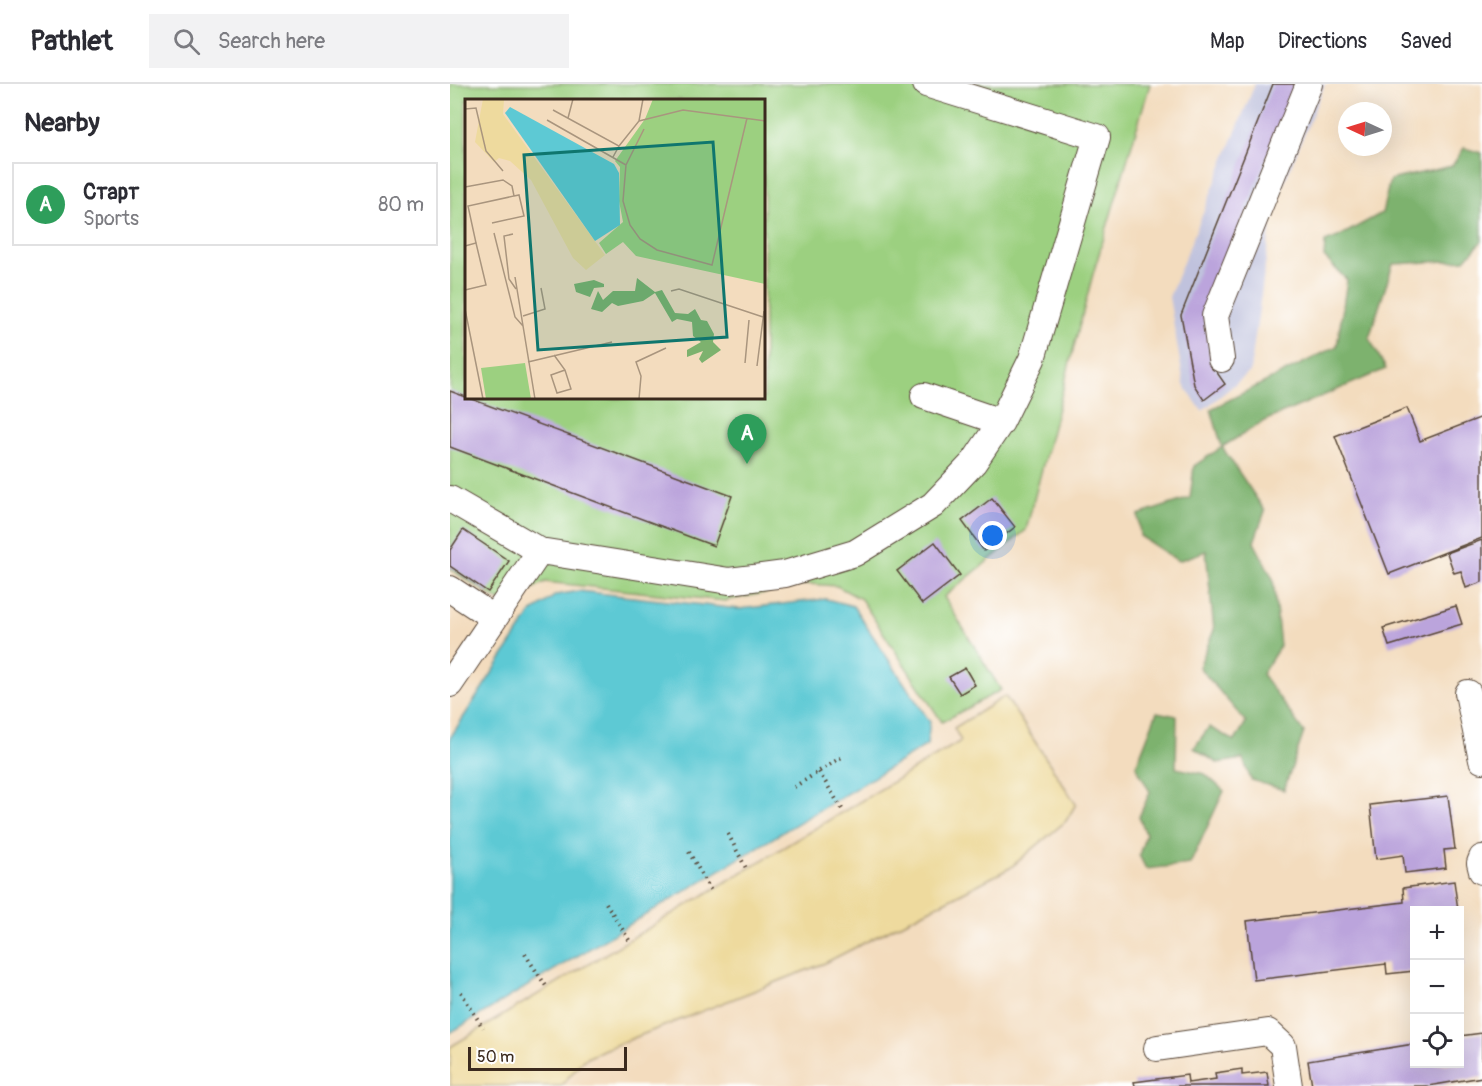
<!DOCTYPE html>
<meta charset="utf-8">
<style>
:root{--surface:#fff;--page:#f2f2f3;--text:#2b2b33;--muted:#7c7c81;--line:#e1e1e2;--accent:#c8321e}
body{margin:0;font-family:Pangolin,sans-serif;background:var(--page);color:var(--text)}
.controls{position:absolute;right:18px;bottom:18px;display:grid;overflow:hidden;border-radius:0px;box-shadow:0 6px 24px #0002}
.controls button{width:54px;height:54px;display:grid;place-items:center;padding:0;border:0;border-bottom:2px solid var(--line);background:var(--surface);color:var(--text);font:30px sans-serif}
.compass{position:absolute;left:888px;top:18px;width:54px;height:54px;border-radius:50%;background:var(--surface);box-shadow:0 6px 24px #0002;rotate:274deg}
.scale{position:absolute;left:18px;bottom:15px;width:159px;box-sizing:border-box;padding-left:6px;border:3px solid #3b2a1e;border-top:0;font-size:16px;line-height:21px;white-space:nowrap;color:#3b2a1e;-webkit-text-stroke:4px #fff;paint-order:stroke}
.you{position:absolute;left:543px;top:452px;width:21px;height:21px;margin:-15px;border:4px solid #fff;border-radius:50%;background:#1a73e8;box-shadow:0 0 0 9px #1a73e833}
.badge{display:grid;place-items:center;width:39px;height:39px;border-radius:50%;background:var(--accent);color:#fff;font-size:20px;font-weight:700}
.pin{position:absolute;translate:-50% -50px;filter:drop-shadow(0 2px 3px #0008)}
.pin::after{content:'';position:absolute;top:32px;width:21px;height:18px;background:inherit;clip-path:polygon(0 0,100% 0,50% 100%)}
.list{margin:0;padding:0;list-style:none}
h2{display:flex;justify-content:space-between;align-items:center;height:78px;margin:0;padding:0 24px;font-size:26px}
h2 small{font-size:20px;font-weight:400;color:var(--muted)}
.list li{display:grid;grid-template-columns:39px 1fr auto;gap:18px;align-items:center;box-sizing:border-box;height:84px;margin:0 12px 12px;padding:0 12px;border:2px solid var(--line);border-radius:0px}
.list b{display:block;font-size:22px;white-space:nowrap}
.list p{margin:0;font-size:20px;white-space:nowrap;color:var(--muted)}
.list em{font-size:20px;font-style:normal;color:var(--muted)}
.icon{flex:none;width:33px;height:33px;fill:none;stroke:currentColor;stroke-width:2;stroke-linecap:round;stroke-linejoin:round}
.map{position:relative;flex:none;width:1032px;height:1002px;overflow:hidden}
header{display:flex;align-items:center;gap:36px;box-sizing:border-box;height:84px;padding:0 30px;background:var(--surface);border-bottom:2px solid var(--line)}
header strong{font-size:28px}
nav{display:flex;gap:33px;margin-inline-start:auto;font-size:21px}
.search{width:420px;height:54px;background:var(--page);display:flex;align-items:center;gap:15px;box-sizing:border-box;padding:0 21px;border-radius:0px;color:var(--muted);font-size:22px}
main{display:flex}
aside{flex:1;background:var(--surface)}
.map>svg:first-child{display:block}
.industrial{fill:#c0c2dd}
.green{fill:#9cd080;stroke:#6c7d4f;stroke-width:1.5;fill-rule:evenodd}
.forest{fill:#7db26e;stroke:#5c6e46;stroke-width:1.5}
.sand{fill:#eeda9e;stroke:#94825e;stroke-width:1.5}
.water{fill:#5dc9d4;stroke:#4c7a79;stroke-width:1.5}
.building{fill:#bba4dc}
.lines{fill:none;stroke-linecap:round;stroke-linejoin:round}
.minor-casing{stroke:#574536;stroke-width:28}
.path{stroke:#574536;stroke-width:4;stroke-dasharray:1.5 4.5;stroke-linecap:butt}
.minor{stroke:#fff;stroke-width:26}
.inset-road{fill:none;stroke:#a9957e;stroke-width:1.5}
.view{fill:#0f766e;fill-opacity:0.15;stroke:#0f766e;stroke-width:3}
.inset-edge{fill:none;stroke:#3b2a1e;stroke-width:3}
</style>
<header>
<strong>Pathlet</strong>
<div class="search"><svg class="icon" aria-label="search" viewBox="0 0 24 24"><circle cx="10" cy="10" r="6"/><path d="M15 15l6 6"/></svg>Search here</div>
<nav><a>Map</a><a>Directions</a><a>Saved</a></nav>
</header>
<main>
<aside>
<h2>Nearby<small></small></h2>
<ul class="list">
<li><span class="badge" style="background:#2e9e5b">A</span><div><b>Старт</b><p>Sports</p></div><em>80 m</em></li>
</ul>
</aside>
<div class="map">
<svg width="1032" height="1002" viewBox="0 0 1032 1002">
<rect width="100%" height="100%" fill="#fff"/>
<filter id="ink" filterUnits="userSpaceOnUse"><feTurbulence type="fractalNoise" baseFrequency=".0167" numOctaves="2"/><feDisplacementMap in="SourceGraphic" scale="12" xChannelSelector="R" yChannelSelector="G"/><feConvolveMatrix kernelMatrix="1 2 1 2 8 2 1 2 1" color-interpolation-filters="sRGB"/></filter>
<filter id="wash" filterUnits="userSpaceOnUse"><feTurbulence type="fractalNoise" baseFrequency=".008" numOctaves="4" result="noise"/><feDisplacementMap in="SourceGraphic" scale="24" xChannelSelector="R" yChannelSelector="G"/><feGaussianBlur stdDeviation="1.35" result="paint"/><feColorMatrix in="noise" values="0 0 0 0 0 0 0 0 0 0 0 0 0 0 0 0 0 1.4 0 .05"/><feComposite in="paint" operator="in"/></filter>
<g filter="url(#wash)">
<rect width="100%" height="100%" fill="#f3dcbe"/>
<path class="industrial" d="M 805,0 L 875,0 L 823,126 L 800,288 L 752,327 L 734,301 L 719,213 Z"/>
<path class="green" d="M 0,0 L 700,0 L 643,190 L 576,446 L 494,513 L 551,606 L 492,638 L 411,515 L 387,502 L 358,500 L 275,517 L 95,498 L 76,508 L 62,525 L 0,485 ZM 16,16 L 314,16 L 314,314 L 16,314 Z"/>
<path class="forest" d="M 1014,64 L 1032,69 L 1032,157 L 1015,176 L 943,180 L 919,254 L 936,285 L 814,337 L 772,363 L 815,427 L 804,458 L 823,495 L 830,562 L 812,590 L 854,648 L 834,706 L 801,696 L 793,675 L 767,679 L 744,664 L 759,643 L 785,657 L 796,638 L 749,583 L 764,546 L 756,467 L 728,477 L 690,452 L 688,431 L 740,414 L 744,382 L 772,363 L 761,325 L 887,262 L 897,196 L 874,173 L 875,158 L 888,153 L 932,129 L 940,96 L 1002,82 Z
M 707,628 L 727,632 L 726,684 L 755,690 L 774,707 L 740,780 L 696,785 L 689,771 L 696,750 L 689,733 L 700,708 L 686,682 Z"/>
<path class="sand" d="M 555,612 L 626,720 L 616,737 L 560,784 L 375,879 L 153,966 L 133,976 L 111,1002 L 0,1002 L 0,963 L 511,657 L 504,644 Z"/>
<path class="water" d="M 129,507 L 289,525 L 376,515 L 403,522 L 480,638 L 477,661 L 0,949 L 0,654 L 81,529 L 106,511 Z"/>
<g id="blocks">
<path class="building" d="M 823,0 L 845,0 L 753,235 L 761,280 L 775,300 L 754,316 L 744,301 L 731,231 Z
M 0,307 L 282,412 L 264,462 L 0,363 Z
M 957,324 L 970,357 L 1032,333 L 1032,454 L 939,490 L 885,352 Z
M 542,414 L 565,443 L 534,467 L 512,437 Z
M 13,446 L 59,477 L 38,508 L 0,482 L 0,466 Z
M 1032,456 L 1032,498 L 1016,504 L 1011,487 L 1004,489 L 997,469 Z
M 485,458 L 510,491 L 472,520 L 447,487 Z
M 1006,522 L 1012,540 L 939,562 L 933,544 Z
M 515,584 L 525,601 L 510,610 L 499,593 Z
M 998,712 L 1005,765 L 994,766 L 996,784 L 955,789 L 953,771 L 926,775 L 920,721 Z
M 1004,797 L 1008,826 L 964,826 L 964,887 L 937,890 L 936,880 L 804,896 L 797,837 L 954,818 L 953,804 Z
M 1010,852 L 1011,852 L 1014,881 L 1010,881 Z
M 1032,949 L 1032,993 L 978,1002 L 862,1002 L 858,977 L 964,960 L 964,980 L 1010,980 L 1010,952 Z
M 792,985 L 792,991 L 817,988 L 819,1002 L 685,1002 L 684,998 L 737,991 L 738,999 L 766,995 L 765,989 Z"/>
</g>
</g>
<g filter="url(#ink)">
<use href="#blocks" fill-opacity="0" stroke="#574536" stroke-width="1.5"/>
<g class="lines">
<defs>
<path id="minor" d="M 771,275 L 765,232 L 859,0
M 474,312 L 551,338
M 0,415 L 90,467 L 279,497 L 335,490 L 405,469 L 483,421 L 524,378 L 551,338 L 582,275 L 647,53 L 476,0
M 0,505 L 44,534
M 0,600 L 90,467
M 1018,609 L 1032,676
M 1032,774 L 1030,779 L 1032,787
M 707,964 L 818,948 L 833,962 L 839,1002"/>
</defs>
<use href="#minor" class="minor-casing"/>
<path class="path" d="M 369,688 L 394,728
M 344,703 L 392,673
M 278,750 L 297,786
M 239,768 L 261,807
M 156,819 L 179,856
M 75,870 L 98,905
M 11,908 L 33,944"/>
<use href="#minor" class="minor"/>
</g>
</g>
<g transform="translate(15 15)">
<rect width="300" height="300" fill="#f3dcbe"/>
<path d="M 188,0 L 300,0 L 300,185 L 171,157 L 158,143 L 141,155 L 134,144 L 158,123 L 154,102 L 155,68 L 150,62 L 180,20 ZM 60,264 L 66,300 L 21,300 L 16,269 Z" fill="#9cd080"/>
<path d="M 172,179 L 190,193 L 197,191 L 210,214 L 223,215 L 230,210 L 236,221 L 242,222 L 249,235 L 248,243 L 256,251 L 237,264 L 234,260 L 238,252 L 222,258 L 222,251 L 236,243 L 228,237 L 227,223 L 212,220 L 207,223 L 190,194 L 178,202 L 153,207 L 147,204 L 137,213 L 126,210 L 133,192 L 138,201 L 148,192 L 170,192 ZM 129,181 L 139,185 L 139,188 L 129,189 L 125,198 L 111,193 L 109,185 Z" fill="#7db26e"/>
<path d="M 18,0 L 39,1 L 38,15 L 140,156 L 121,171 L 108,159 L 66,81 L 45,62 L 34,59 L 29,63 L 10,43 Z" fill="#eeda9e"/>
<path d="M 45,8 L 149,65 L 154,74 L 155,126 L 130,142 L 40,14 Z" fill="#5dc9d4"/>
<path class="inset-road" d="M 0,10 L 11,9 L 21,52 L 38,72M 88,11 L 154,47 L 148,58M 103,19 L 108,0M 82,21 L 161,66M 174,22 L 218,11 L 300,22M 179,30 L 161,66 L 158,102 L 165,126 L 175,140 L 192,151 L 247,166 L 282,19M 154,47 L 174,22 L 178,0M 0,88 L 38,81 L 47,87 L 49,97 L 3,107 L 11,144 L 0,147M 27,124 L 59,117 L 54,96 L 49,97M 29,134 L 50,218 L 58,227M 48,135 L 39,137 L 44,180 L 51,190M 50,178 L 70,300M 0,191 L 21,186 L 11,144M 206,192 L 214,190 L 298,218M 0,210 L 18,300M 58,217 L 80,210 L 76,189M 89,256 L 100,271 L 106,290 L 92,294 L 86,276 L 100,271M 63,263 L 147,243M 280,264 L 284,221M 292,267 L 299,212M 174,300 L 176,277 L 171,263 L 201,249"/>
<path class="view" d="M 248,43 L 262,238 L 73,251 L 59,56 Z"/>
<rect width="300" height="300" class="inset-edge"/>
</g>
</svg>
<div class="controls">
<button>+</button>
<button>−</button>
<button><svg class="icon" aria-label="locate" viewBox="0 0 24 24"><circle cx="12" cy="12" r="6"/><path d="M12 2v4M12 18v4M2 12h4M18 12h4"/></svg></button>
</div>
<svg class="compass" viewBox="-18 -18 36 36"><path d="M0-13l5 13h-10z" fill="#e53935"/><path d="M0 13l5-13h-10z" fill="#7c7c81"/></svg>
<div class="scale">50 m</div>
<div class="you"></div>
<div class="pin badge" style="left:297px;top:380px;background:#2e9e5b">A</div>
</div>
</main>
